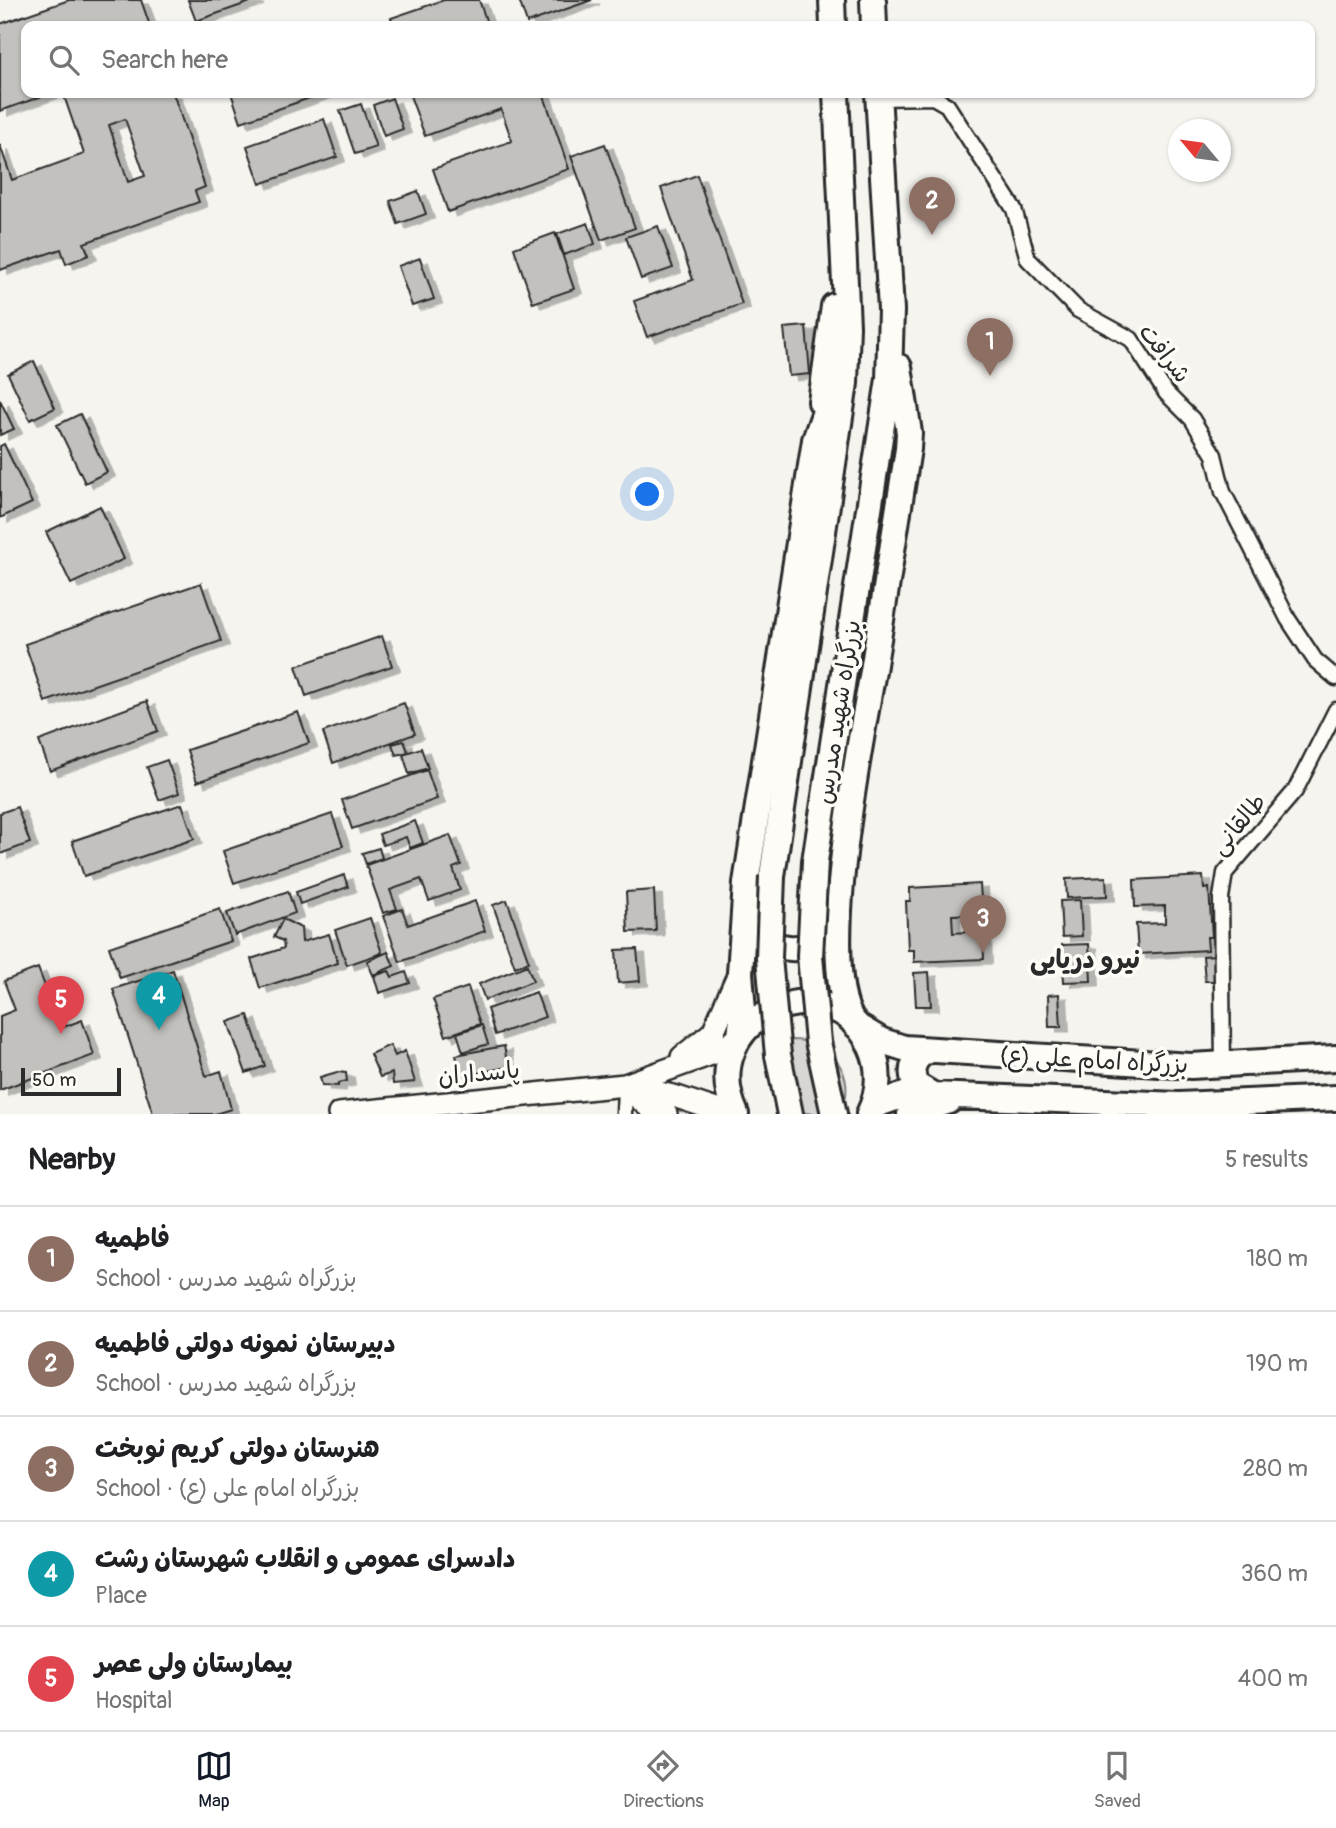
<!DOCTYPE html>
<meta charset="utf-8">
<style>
:root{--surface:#fff;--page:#f6f6f6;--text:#202124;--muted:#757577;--line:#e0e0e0;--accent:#111827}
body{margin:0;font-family:Pangolin,"Playpen Sans Arabic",sans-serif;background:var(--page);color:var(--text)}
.compass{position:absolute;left:1168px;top:119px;width:63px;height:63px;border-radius:50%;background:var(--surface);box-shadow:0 2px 5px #0004;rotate:299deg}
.scale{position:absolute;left:21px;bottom:18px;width:100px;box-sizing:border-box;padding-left:7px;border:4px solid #2b2b2b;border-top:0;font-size:19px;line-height:24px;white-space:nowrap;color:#2b2b2b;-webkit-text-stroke:5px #fdfcf7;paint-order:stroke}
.you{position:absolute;left:648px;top:495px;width:24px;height:24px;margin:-18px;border:5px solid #fff;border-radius:50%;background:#1a73e8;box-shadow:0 0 0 10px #1a73e833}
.badge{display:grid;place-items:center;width:46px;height:46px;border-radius:50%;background:var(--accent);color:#fff;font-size:23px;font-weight:700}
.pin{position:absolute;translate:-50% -58px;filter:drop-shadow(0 2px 4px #0008)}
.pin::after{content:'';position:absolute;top:37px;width:24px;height:21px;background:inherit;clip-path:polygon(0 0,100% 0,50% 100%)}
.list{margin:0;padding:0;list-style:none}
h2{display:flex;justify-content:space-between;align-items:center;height:91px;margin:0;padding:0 28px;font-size:30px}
h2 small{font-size:23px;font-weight:400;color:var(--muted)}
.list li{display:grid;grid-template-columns:46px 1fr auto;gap:21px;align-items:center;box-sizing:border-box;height:105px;padding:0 28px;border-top:2px solid var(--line)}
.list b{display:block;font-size:26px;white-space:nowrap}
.list p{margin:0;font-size:23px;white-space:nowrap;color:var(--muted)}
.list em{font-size:23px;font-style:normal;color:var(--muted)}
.icon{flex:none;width:38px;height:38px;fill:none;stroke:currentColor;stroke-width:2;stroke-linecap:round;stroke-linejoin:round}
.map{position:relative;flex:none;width:1336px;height:1114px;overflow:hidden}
.search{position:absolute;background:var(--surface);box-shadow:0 2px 5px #0004;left:21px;right:21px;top:21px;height:77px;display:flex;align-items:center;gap:18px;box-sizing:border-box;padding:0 24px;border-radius:14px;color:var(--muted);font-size:26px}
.sheet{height:616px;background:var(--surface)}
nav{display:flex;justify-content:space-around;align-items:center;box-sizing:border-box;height:98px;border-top:2px solid var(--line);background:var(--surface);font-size:19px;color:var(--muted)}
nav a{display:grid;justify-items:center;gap:4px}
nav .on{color:var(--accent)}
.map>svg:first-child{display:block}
.green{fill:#d7d6d2;stroke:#81807e;stroke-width:2}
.building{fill:#c2c1be;stroke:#2b2b2b;stroke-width:2;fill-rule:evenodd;filter:url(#shadow)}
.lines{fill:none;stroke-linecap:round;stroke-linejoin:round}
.minor-casing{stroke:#2b2b2b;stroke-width:19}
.secondary-casing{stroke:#2b2b2b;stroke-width:26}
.trunk-casing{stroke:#2b2b2b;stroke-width:30}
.minor{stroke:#fdfcf7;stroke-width:14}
.secondary{stroke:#fdfcf7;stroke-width:21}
.trunk{stroke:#fdfcf7;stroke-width:24}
.trunk-bridge-casing{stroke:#2b2b2b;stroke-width:30;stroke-linecap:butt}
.trunk-bridge{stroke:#fdfcf7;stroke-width:24}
.labels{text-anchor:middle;stroke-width:7;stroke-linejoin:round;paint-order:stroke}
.street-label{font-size:24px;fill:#2b2b2b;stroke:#fdfcf7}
.neighbourhood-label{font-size:26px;font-weight:bold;fill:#2b2b2b;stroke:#fdfcf7}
</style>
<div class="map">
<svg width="1336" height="1114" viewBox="0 0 1336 1114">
<defs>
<filter id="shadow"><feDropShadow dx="8" dy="4.5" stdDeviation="0" flood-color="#0004"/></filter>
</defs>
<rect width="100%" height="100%" fill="#f5f4ef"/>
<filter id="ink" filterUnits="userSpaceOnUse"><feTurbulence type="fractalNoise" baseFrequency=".0143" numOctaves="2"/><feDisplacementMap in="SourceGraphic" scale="14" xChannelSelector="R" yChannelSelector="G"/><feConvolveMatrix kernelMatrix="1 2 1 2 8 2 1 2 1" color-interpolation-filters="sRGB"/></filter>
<g filter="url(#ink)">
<path class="green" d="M 794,1040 C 824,1041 850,1065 846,1096 L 829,1114 C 820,1114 808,1114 800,1112 C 781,1102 766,1082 769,1061 L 788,1041 Z"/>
<path class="building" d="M 69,0 L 141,0 L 150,26 L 26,26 L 26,93 L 51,93 L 0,111 L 0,24 Z
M 188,0 L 256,0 L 196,21 Z
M 444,0 L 479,0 L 488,26 L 394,26 L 391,18 Z
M 519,0 L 592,0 L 527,23 Z
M 63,93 L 98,93 L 100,98 L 115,93 L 173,93 L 205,187 L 195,191 L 199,202 L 84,243 L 89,255 L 66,264 L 61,249 L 0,270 L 0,145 L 12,180 L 84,154 ZM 125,119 L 145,176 L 128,182 L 109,125 Z
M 231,93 L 324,93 L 241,122 Z
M 409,93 L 543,93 L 569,169 L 448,212 L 433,169 L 512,141 L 501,109 L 425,136 Z
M 392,98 L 403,129 L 384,136 L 373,105 Z
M 361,104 L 376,147 L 355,154 L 340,111 Z
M 324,119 L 337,157 L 260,184 L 247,146 Z
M 605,144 L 635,228 L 601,240 L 571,156 Z
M 697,175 L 742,304 L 647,337 L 634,301 L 693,280 L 661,188 Z
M 418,191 L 426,214 L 398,224 L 390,201 Z
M 588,223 L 595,244 L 564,255 L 557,234 Z
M 658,226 L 673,268 L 641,279 L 626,237 Z
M 555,233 L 574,289 L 533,303 L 514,248 Z
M 420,258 L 434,299 L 412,306 L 398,266 Z
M 806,326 L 810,374 L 789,376 L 784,328 Z
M 34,361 L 55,408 L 30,420 L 8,374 Z
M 0,400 L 14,429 L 0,435 Z
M 80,414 L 107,472 L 85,483 L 57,425 Z
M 4,444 L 32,503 L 0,518 L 0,446 Z
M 100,506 L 124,559 L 71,584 L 46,532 Z
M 201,583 L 221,641 L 45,702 L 25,644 Z
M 382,636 L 392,666 L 306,696 L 296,666 Z
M 147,701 L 158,731 L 50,771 L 39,741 Z
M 404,703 L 415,734 L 333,763 L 323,732 Z
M 298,712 L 309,743 L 197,782 L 187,750 Z
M 404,741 L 408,752 L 396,755 L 392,744 Z
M 421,748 L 428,768 L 409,774 L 403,754 Z
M 167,760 L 179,793 L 159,800 L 147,767 Z
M 427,770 L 437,799 L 352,829 L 342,800 Z
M 182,804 L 194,839 L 84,876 L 72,841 Z
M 17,807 L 30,843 L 0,854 L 0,813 Z
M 332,814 L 343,846 L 234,883 L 223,851 Z
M 415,821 L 423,843 L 410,848 L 406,837 L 383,845 L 379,834 Z
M 450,835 L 461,865 L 453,868 L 460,890 L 429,901 L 421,879 L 390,890 L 397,909 L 383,913 L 366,865 Z
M 379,848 L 382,858 L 366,864 L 362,853 Z
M 344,875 L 348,887 L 300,904 L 296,892 Z
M 1203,876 L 1204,889 L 1209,888 L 1212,937 L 1207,937 L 1208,950 L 1138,954 L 1136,924 L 1165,923 L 1165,906 L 1135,907 L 1134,880 Z
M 1106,877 L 1107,896 L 1067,898 L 1066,879 Z
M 980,884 L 982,914 L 952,915 L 953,933 L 983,931 L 984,959 L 914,962 L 914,950 L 908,950 L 906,901 L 910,901 L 910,888 Z
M 654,890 L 656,931 L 628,932 L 626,892 Z
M 288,891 L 295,913 L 235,935 L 227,913 Z
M 507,900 L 529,962 L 515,967 L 493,905 Z
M 1080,900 L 1082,936 L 1062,937 L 1060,901 Z
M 475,901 L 485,931 L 400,962 L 383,916 L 402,909 L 408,925 Z
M 220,909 L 231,941 L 120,978 L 109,947 Z
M 370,918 L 382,953 L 347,965 L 335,930 Z
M 283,919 L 301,928 L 302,942 L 329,934 L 338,963 L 260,988 L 251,959 L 284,948 L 283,941 L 274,937 Z
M 1089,944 L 1091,981 L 1064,982 L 1062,945 Z
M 637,949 L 640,981 L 618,983 L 616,950 Z
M 388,952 L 394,966 L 373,975 L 367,961 Z
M 1215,955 L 1216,981 L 1205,981 L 1203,956 Z
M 527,965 L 533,981 L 485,1000 L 479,984 Z
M 38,968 L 61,1028 L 82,1020 L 94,1055 L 0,1090 L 0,1016 L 15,1010 L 4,981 Z
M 173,970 L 206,1076 L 221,1071 L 231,1109 L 215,1114 L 153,1114 L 113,989 Z
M 389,971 L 392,977 L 406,972 L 410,983 L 379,993 L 374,976 Z
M 929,972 L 931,1006 L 916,1006 L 914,973 Z
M 468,987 L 480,1024 L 446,1036 L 433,999 Z
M 536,992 L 545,1017 L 495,1035 L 487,1009 Z
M 1059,994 L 1061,1027 L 1049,1027 L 1048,995 Z
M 248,1015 L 265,1066 L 246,1073 L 228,1022 Z
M 482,1025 L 488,1044 L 463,1052 L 457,1033 Z
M 390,1045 L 395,1056 L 405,1051 L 415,1082 L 393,1084 L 392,1073 L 380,1077 L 370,1054 Z
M 504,1046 L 508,1067 L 461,1076 L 456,1055 Z
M 337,1072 L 346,1073 L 347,1081 L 338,1083 L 338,1086 L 322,1085 L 320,1077 Z"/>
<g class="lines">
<defs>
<path id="minor" d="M 878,98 L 933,97 L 947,105 L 1014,209 L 1028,259 L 1078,310 L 1131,339 L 1166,393 L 1192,419 L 1214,455 L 1223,492 L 1288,619 L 1315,660 L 1336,678
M 1223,1065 L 1221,898 L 1225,873 L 1295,791 L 1336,710
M 624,1114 L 625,1085"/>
<path id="secondary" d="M 682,1057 L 713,1032 L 739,973
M 625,1085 L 677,1097 L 728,1114
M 626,1087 L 651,1109 L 666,1114
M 339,1114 L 625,1085 L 711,1054 L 738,1039"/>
<path id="trunk" d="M 832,0 L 833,26
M 873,0 L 874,26
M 821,402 L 834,306
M 815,861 L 889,379 L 891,310 L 878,93
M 772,876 L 845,383 L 847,326 L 836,93
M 755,931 C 775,953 807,954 828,933
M 854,1023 C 814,969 861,741 873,671 C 884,597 896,523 908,449 L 909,433 L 899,367
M 857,1026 L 882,1041 L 904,1048 L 1191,1066 L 1336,1058
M 740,1036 L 743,1011 L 740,973 L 746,883 L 815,440 L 835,383
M 818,1042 L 834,1114
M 778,1055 L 790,1114
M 931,1094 L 916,1085 C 908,1068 915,1054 932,1050
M 873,1106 L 907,1094 L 1179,1105 L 1336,1098
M 736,1114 C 692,1019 829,956 871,1047 C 881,1069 879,1093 869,1114
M 910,1114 L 949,1101"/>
</defs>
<use href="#minor" class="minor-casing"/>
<use href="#secondary" class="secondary-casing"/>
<use href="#trunk" class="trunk-casing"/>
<use href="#minor" class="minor"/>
<use href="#secondary" class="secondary"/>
<use href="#trunk" class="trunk"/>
<defs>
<path id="trunk-bridge" d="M 815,861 L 810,956 L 818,1042
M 772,876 L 769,958 L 778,1055"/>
</defs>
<use href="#trunk-bridge" class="trunk-bridge-casing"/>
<use href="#trunk-bridge" class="trunk-bridge"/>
</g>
</g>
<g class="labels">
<g class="street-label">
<text transform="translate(1165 353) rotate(52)" y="8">شرافت</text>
<text transform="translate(838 712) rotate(-81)" y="8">بزرگراه شهید مدرس</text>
<text transform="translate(1238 824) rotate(-50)" y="8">طالقانی</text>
<text transform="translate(1094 1060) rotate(3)" y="8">بزرگراه امام علی (ع)</text>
<text transform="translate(479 1073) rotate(-5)" y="8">پاسداران</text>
</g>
<g class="neighbourhood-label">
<text x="1085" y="968">نیرو دریایی</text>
</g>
</g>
</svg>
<svg class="compass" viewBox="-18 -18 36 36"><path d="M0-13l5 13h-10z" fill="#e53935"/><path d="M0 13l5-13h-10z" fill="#757577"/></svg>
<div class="scale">50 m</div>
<div class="you"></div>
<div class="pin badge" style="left:990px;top:376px;background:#8d6e63">1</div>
<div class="pin badge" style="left:932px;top:235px;background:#8d6e63">2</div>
<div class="pin badge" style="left:983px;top:953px;background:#8d6e63">3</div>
<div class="pin badge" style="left:159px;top:1030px;background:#0f9aa8">4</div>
<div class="pin badge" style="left:61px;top:1034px;background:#e0444e">5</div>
<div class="search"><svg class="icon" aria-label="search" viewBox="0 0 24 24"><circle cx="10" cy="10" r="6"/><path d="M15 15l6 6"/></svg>Search here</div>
</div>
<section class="sheet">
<h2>Nearby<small>5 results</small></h2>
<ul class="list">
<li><span class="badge" style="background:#8d6e63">1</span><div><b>فاطمیه</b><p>School · بزرگراه شهید مدرس</p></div><em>180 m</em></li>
<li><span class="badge" style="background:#8d6e63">2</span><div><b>دبیرستان نمونه دولتی فاطمیه</b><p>School · بزرگراه شهید مدرس</p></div><em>190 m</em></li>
<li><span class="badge" style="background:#8d6e63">3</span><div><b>هنرستان دولتی کریم نوبخت</b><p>School · بزرگراه امام علی (ع)</p></div><em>280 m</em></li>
<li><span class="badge" style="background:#0f9aa8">4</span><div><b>دادسرای عمومی و انقلاب شهرستان رشت</b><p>Place</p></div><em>360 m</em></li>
<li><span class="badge" style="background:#e0444e">5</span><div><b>بیمارستان ولی عصر</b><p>Hospital</p></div><em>400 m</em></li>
</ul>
</section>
<nav>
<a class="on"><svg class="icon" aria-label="map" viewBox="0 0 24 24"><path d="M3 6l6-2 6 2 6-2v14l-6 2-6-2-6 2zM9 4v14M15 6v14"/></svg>Map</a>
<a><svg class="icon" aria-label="directions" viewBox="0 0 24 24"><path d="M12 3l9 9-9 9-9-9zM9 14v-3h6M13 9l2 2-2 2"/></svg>Directions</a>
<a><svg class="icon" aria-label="saved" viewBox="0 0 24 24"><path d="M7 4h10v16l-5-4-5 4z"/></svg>Saved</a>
</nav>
